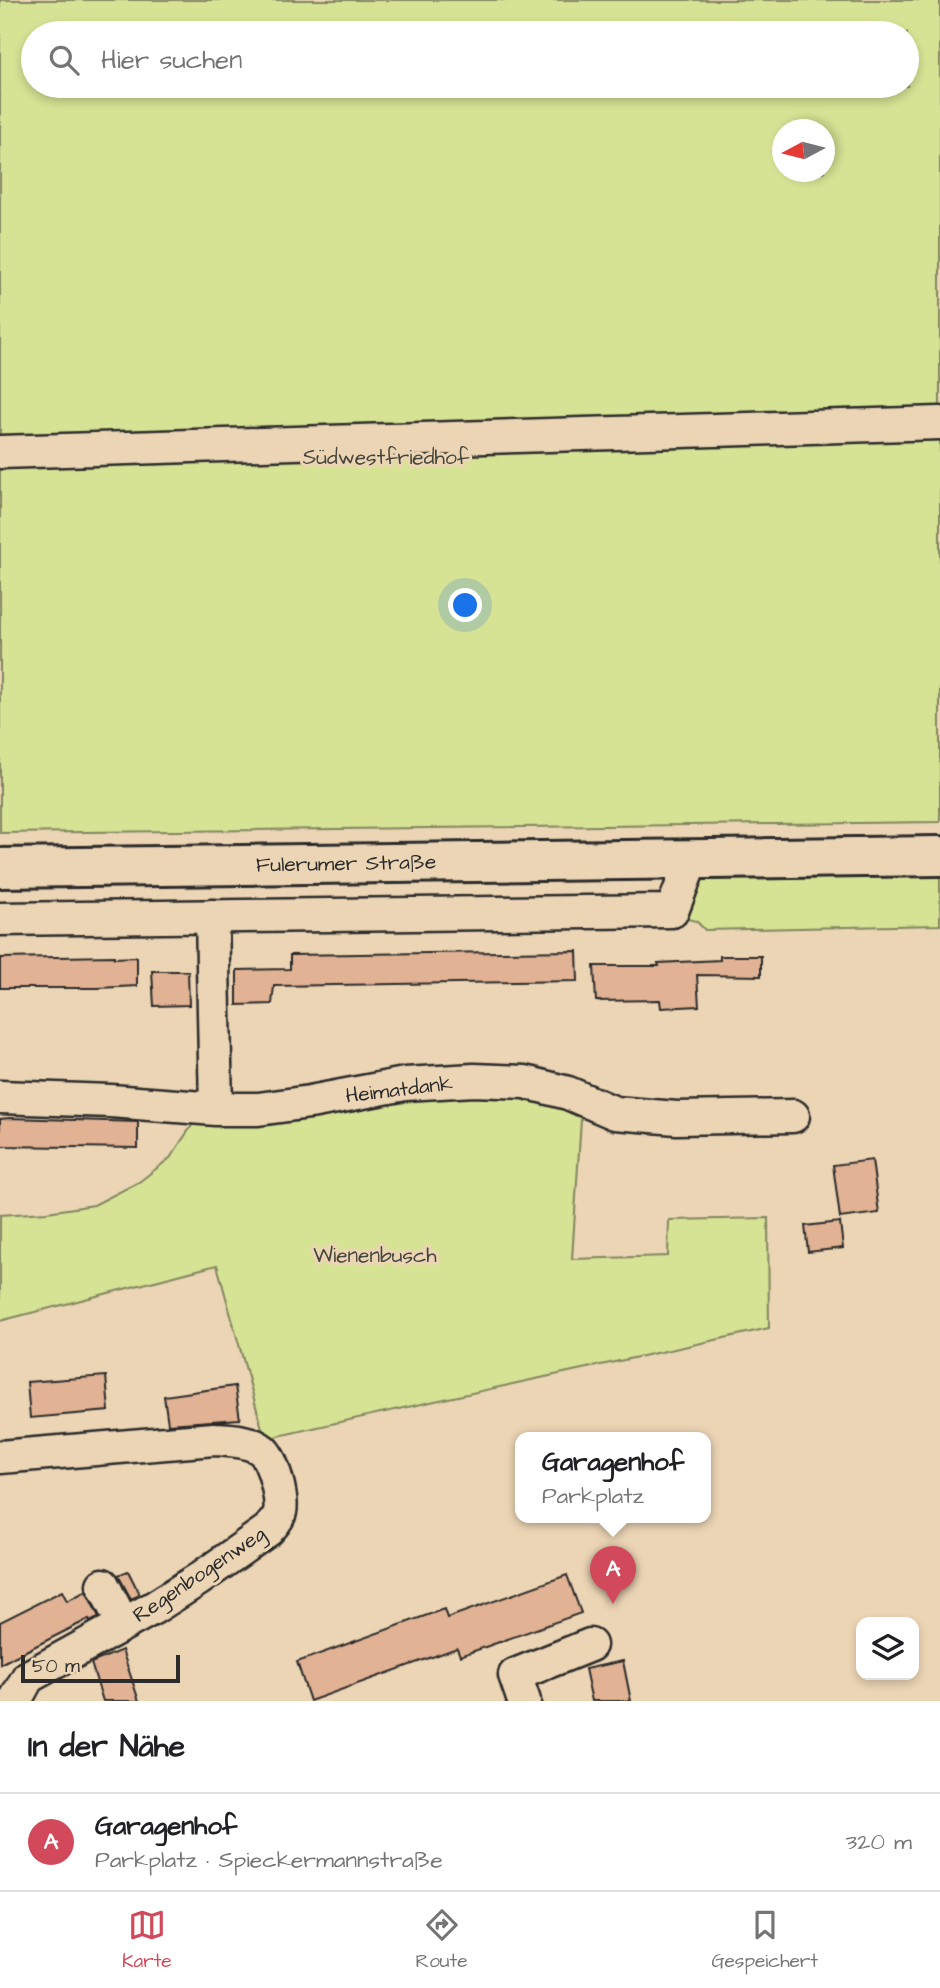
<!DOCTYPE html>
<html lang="de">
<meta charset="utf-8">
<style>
:root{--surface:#fff;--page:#f2f2f2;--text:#202124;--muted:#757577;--line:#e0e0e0;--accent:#d1495b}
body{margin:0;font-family:"Architects Daughter",sans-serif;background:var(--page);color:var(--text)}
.controls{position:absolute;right:21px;bottom:21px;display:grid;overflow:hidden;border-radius:14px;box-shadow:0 4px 10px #0003}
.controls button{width:63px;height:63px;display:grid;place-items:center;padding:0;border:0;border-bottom:2px solid var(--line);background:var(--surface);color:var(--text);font:35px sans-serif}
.compass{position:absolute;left:772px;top:119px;width:63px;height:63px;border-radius:50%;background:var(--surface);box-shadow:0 4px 10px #0003;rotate:263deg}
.scale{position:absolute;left:21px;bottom:18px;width:159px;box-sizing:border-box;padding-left:7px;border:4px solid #2b2b2b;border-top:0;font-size:19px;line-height:24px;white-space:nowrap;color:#2b2b2b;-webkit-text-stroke:5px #ecd5b5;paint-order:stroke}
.you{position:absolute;left:466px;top:606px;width:24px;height:24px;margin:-18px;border:5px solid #fff;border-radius:50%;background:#1a73e8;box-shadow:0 0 0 10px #1a73e833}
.badge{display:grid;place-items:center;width:46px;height:46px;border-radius:50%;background:var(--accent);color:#fff;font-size:23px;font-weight:700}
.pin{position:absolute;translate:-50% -58px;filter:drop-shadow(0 2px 4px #0008)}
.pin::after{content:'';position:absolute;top:37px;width:24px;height:21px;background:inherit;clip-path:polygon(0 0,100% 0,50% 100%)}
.popup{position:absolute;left:515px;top:1432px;width:196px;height:91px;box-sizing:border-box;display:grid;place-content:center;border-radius:14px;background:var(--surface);filter:drop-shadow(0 2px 5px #0005);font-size:23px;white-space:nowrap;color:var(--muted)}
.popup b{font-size:26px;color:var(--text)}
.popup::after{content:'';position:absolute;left:50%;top:100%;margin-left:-14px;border:14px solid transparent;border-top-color:var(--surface)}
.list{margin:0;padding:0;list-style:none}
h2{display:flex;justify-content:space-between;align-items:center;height:91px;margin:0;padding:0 28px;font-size:30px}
h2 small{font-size:23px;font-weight:400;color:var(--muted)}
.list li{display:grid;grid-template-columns:46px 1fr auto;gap:21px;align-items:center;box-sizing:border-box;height:98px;padding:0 28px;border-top:2px solid var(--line)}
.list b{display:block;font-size:26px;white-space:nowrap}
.list p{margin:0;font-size:23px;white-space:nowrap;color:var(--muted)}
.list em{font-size:23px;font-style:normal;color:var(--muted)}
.icon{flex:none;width:38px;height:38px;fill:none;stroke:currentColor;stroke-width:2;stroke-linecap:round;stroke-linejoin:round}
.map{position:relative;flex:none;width:940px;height:1701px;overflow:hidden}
.search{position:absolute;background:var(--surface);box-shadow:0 4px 10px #0003;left:21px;right:21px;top:21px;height:77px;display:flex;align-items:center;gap:18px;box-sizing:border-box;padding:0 24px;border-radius:38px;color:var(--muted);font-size:26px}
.sheet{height:189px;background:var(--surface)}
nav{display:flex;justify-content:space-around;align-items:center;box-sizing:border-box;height:98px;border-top:2px solid var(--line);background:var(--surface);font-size:19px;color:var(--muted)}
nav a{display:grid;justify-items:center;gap:4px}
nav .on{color:var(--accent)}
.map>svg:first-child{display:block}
.green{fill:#d6e294;stroke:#808660;stroke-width:2;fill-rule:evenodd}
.building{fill:#e1b293;stroke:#2b2b2b;stroke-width:2}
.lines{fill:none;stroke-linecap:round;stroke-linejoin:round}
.minor-casing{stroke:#2b2b2b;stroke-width:37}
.major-casing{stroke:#2b2b2b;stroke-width:44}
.minor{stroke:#ecd5b5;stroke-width:32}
.major{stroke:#ecd5b5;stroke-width:38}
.labels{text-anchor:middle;stroke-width:6;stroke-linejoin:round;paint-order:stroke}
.park-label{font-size:21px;fill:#45463b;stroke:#ecd5b5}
.street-label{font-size:21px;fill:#2b2b2b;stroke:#ecd5b5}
</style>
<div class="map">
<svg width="940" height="1701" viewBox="0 0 940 1701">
<rect width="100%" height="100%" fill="#ecd5b5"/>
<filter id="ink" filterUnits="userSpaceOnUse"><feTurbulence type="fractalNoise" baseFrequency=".0143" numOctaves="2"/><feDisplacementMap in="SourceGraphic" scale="14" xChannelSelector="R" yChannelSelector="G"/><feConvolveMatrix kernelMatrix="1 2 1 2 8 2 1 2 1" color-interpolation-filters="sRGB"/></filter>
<g filter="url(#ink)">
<path class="green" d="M 0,0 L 940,0 L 940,822 L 0,833 ZM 33,33 L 907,33 L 907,86 L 33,86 ZM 782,130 L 824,130 L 824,172 L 782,172 Z
M 940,866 L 940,925 L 705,930 L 696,921 L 672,915 L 692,868 Z
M 440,1087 L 582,1104 L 572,1259 L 668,1256 L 669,1220 L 768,1218 L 769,1328 C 601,1366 433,1400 265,1439 L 217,1265 L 0,1321 L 0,1215 L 47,1212 L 94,1205 L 139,1182 L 170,1158 L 199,1115 Z"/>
<path class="building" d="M 577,951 L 578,981 L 274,986 L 272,1004 L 237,1005 L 237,970 L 290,969 L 290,955 Z
M 114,956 L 114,958 L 137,957 L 137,986 L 98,988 L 0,988 L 0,958 Z
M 720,956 L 761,956 L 761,976 L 697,975 L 699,1006 L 661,1008 L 660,1000 L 596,1001 L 594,966 L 659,966 L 658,963 L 720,960 Z
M 152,971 L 188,971 L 189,1005 L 154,1006 Z
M 10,1118 L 138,1122 L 138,1148 L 0,1146 L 0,1119 Z
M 872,1160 L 879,1213 L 840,1218 L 833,1165 Z
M 840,1222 L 843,1248 L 808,1252 L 805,1226 Z
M 106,1376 L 109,1411 L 30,1418 L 27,1382 Z
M 235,1386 L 240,1419 L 168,1424 L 164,1396 Z
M 128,1571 L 140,1595 L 131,1599 L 118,1575 Z
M 567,1575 L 581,1613 L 460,1656 L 457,1648 L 310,1701 L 297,1662 L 444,1609 L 447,1618 Z
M 62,1591 L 67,1601 L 86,1591 L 99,1617 L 90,1622 L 89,1619 L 0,1664 L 0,1622 Z
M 122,1650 L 139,1701 L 103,1701 L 91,1663 Z
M 623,1661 L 631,1701 L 592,1701 L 585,1669 Z"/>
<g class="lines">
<defs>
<path id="minor" d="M 0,452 L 940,423
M 212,916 L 216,1109
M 0,919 L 672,911 L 692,859
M 0,1097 L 111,1101 L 216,1109 L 258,1109 L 310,1102 L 405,1084 L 474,1080 L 525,1082 L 568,1093 L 615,1113 L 677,1118 L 793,1116
M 0,1457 L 214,1439 C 228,1440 250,1440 262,1450 C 273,1459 283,1499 280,1512 C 278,1520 273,1524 268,1530 L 199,1579 L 155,1607 L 28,1677 L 16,1699
M 103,1585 L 123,1624
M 524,1701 L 515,1675 L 590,1645"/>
<path id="major" d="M 0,868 L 940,856"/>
</defs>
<use href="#minor" class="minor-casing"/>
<use href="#major" class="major-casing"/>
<use href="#minor" class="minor"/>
<use href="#major" class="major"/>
</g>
</g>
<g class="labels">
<g class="park-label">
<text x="386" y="464">Südwestfriedhof</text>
<text x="375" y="1262">Wienenbusch</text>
</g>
<g class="street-label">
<text transform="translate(346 863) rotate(-1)" y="7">Fulerumer Straße</text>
<text transform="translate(399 1089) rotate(-7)" y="7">Heimatdank</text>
<text transform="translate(199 1574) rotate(-34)" y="7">Regenbogenweg</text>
</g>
</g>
</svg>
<div class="controls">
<button><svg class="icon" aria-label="layers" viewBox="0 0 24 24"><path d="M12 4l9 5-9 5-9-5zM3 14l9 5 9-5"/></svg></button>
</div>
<svg class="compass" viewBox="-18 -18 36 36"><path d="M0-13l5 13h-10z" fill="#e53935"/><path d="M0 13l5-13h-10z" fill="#757577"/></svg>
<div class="scale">50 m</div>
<div class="you"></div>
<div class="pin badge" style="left:613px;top:1604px">A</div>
<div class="popup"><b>Garagenhof</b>Parkplatz</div>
<div class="search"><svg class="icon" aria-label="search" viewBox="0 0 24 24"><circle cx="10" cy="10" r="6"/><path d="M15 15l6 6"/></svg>Hier suchen</div>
</div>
<section class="sheet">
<h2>In der Nähe<small></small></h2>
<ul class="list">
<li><span class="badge">A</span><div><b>Garagenhof</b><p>Parkplatz · Spieckermannstraße</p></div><em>320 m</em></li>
</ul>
</section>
<nav>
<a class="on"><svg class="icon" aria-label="map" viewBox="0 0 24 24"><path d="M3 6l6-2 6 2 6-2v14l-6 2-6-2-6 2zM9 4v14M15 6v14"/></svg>Karte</a>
<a><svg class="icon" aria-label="directions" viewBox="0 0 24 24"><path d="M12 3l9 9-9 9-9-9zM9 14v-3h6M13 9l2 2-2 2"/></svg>Route</a>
<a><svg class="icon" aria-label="saved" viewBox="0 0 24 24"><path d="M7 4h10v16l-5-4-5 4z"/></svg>Gespeichert</a>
</nav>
